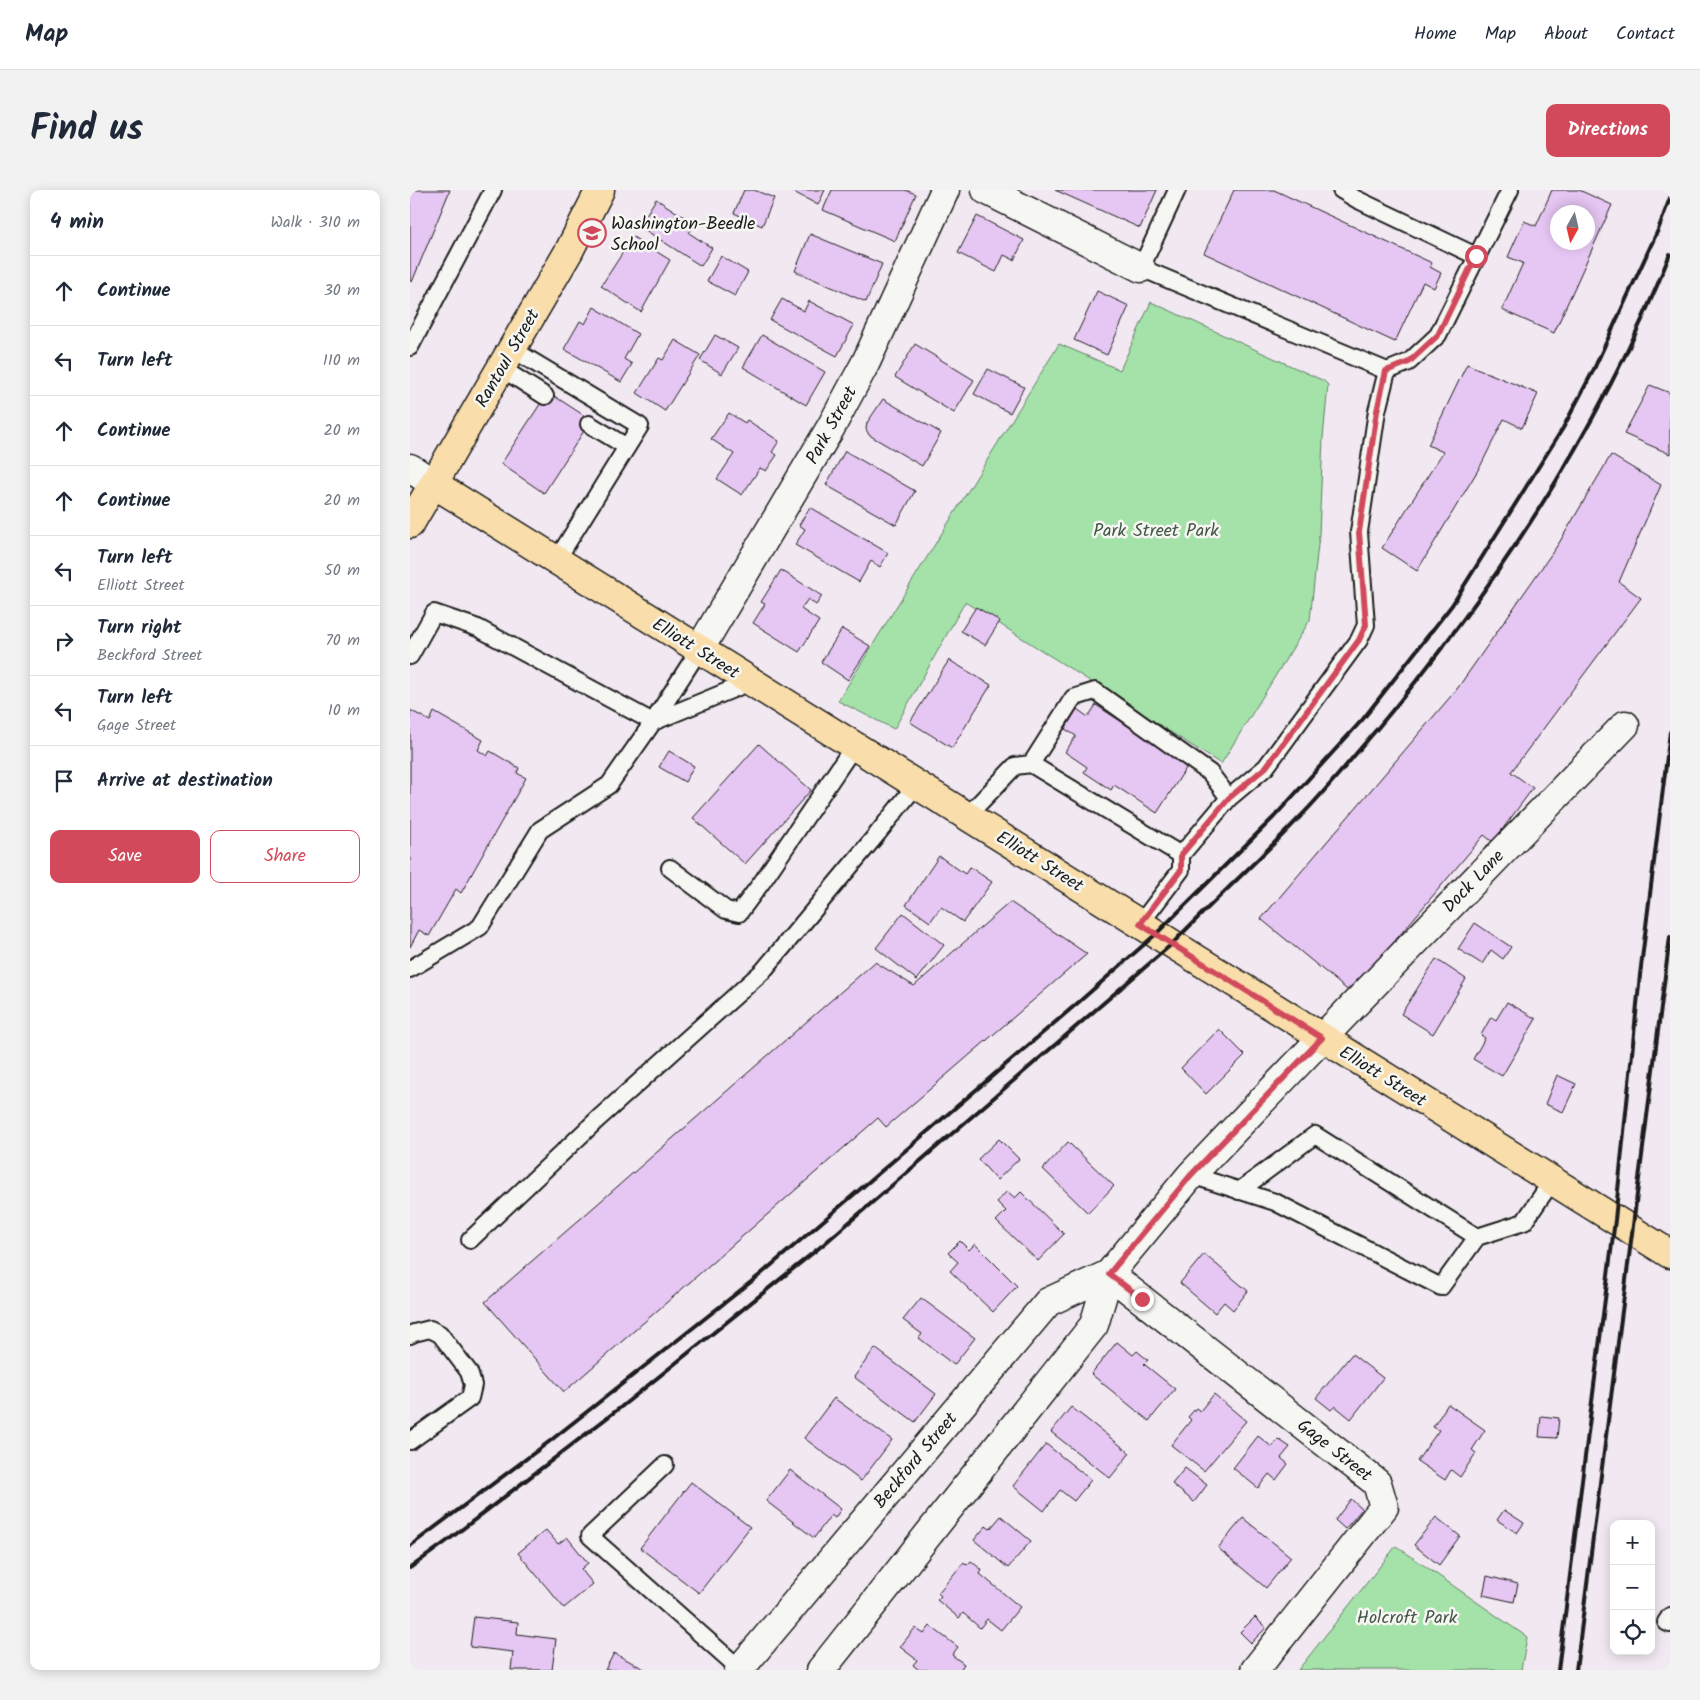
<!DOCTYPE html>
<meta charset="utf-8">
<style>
:root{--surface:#fff;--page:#f2f2f3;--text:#1f2937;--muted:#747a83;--line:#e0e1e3;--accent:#d1495b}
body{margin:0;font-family:Kalam,sans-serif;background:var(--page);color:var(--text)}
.controls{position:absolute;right:15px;bottom:15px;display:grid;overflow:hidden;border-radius:10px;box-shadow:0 2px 12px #0003}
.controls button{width:45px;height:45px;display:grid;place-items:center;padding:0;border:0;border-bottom:1px solid var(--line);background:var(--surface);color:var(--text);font:25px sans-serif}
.compass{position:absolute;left:1140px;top:15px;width:45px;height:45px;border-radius:50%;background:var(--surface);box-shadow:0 2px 12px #0003;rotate:188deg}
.stop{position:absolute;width:15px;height:15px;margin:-11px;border:4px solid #d1495b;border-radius:50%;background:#fff}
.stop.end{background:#d1495b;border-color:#fff;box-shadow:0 1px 5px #0008}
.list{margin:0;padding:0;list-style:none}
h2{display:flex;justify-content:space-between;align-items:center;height:65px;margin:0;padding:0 20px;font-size:21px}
h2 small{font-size:16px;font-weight:400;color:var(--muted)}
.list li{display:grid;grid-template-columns:32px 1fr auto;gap:15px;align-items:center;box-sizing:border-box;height:70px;padding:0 20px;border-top:1px solid var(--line)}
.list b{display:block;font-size:19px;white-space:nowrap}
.list p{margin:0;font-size:16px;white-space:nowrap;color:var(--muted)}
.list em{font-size:16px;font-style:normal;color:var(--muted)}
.actions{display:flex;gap:10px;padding:15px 20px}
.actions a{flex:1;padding:11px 0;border:1px solid var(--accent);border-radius:10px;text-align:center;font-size:18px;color:var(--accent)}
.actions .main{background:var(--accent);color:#fff}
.icon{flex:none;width:28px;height:28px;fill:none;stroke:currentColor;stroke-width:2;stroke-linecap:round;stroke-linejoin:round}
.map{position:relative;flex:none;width:1260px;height:1480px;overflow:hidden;border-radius:10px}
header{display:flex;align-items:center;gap:30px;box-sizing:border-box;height:70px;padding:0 25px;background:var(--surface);border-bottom:1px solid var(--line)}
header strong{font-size:24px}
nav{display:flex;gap:28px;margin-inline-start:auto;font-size:18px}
.intro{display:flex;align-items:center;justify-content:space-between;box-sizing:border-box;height:120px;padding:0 30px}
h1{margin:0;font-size:35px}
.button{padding:12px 22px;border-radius:10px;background:var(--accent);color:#fff;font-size:18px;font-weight:700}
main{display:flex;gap:30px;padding:0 30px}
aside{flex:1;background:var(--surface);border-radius:10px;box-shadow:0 2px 12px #0003}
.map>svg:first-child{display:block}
.green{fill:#a4e2aa;stroke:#607f63}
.building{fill:#e6c6f3;stroke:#1c1c1c;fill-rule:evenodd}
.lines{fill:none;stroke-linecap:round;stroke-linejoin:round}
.service-casing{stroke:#1c1c1c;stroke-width:20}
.minor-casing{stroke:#1c1c1c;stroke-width:31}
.tertiary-casing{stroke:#1c1c1c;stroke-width:31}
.secondary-casing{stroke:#1c1c1c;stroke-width:31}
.primary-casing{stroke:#1c1c1c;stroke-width:31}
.trunk-casing{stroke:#1c1c1c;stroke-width:31}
.service{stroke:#f6f6f2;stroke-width:16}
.minor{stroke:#f6f6f2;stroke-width:28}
.tertiary{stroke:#f6f6f2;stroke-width:28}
.secondary{stroke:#f6f6f2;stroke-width:28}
.primary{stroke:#f9deab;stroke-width:28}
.trunk{stroke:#f9deab;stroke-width:28}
.rail{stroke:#1c1c1c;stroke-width:4}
.route{stroke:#d1495b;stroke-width:6}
.labels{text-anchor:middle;stroke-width:5;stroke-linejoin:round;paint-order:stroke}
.poi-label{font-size:18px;fill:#1c1c1c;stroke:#f6f6f2;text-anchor:start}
.street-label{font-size:18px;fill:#1c1c1c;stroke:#f6f6f2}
.park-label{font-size:18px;fill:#455747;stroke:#f6f6f2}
</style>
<header>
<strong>Map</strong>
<nav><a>Home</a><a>Map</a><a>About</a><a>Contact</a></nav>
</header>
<div class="intro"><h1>Find us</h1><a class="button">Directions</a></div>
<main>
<aside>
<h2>4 min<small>Walk · 310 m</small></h2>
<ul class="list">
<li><svg class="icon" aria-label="ahead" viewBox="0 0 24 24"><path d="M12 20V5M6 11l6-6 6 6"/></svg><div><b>Continue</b></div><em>30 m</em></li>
<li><svg class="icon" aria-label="left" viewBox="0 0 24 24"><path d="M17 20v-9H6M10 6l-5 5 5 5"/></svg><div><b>Turn left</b></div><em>110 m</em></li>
<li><svg class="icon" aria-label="ahead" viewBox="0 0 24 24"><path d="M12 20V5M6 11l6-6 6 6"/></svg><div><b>Continue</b></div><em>20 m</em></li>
<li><svg class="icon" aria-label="ahead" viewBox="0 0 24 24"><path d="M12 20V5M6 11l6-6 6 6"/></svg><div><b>Continue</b></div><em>20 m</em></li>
<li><svg class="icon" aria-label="left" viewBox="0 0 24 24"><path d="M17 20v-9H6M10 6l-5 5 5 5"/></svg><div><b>Turn left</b><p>Elliott Street</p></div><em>50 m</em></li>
<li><svg class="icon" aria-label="right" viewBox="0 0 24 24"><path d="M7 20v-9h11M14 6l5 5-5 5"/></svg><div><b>Turn right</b><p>Beckford Street</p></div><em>70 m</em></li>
<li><svg class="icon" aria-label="left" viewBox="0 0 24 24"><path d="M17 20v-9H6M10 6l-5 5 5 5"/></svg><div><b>Turn left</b><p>Gage Street</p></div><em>10 m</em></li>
<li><svg class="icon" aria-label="arrive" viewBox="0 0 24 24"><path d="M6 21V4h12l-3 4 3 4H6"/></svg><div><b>Arrive at destination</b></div></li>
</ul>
<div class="actions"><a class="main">Save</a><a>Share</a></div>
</aside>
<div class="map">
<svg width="1260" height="1480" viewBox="0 0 1260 1480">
<rect width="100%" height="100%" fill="#f1e8f2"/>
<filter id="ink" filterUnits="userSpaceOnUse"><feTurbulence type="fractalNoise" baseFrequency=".02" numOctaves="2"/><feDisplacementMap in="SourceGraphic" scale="10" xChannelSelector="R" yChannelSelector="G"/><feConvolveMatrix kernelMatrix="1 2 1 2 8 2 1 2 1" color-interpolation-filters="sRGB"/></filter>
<g filter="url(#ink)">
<path class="green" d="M 741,112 L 914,191 L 918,195 L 913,248 L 909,345 L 900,430 L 811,574 L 555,412 L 484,539 L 428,511 L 649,154 L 710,180 Z
M 986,1356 L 1117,1447 L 1111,1480 L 888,1480 Z"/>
<path class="building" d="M 0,0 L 40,0 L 2,92 L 0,91 Z
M 334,0 L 344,0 L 364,8 L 352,36 L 324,23 Z
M 380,0 L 415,0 L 408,15 Z
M 422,0 L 495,0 L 506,4 L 485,51 L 413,20 Z
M 645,0 L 747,0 L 730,38 Z
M 824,0 L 864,0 L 1022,73 L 1020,77 L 1031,83 L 1024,98 L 1013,92 L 985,152 L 794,63 Z
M 1142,0 L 1169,0 L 1202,15 L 1144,143 L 1092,120 L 1113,73 L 1098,67 L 1114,31 L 1126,36 ZM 1148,22 L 1178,22 L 1178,52 L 1148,52 Z
M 246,9 L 285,34 L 279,43 L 302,58 L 291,76 L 229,36 Z
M 567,26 L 614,50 L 604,70 L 594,65 L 586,82 L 548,63 Z
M 400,44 L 472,74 L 456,112 L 385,81 Z
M 223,47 L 260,70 L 231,122 L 191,96 Z
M 311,66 L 338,82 L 325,106 L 297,91 Z
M 687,101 L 719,116 L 697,165 L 664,150 Z
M 372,109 L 394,121 L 399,111 L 444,135 L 427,166 L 360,130 Z
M 184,117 L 228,144 L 214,169 L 222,174 L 211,192 L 154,159 L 170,131 L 175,134 Z
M 305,145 L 328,158 L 312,184 L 290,170 Z
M 352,145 L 415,182 L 396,215 L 333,177 Z
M 265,150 L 290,165 L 255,221 L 227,203 L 249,168 L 253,170 Z
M 505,154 L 564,190 L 544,223 L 485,187 Z
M 1057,174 L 1128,204 L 1112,238 L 1094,229 L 1071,275 L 1007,381 L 972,358 L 1033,262 L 1018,255 Z
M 578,179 L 614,197 L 600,223 L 564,204 Z
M 1240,195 L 1260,203 L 1260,264 L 1214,244 Z
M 138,202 L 181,230 L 134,303 L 91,274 Z
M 473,209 L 531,243 L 512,276 L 459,245 L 456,239 L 457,233 Z
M 319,223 L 335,233 L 337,230 L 369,251 L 362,262 L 367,265 L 356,281 L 350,278 L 332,305 L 307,289 L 324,264 L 301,249 Z
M 435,261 L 505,301 L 486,335 L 416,295 Z
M 1201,265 L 1251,295 L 1209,392 L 1231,408 L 1101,582 L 1123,598 L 1083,652 L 1074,645 L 941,803 L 851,729 L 1047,499 L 1149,353 Z
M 400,317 L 478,363 L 470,377 L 461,371 L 449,392 L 385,355 L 395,339 L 389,335 Z
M 371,380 L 412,406 L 406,415 L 398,409 L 391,419 L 409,431 L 389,462 L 343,433 L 355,414 L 351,412 Z
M 566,417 L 590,431 L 575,455 L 551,441 Z
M 432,439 L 460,456 L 438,490 L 411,472 Z
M 539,470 L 581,495 L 542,558 L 500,532 Z
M 686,515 L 778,575 L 747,623 L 704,595 L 701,600 L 674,582 L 677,577 L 655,562 L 666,546 L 655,539 L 667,519 L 678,527 Z
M 0,520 L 20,531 L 24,522 L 73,550 L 68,560 L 77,566 L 80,561 L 109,578 L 107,583 L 116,588 L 51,703 L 46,699 L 19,746 L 9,740 L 0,757 Z
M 349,554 L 401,600 L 335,674 L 283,628 Z
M 259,561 L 284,576 L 275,592 L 249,577 Z
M 529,666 L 555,684 L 560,677 L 582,692 L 553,732 L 531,717 L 520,732 L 496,715 Z
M 600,712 L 677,764 L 476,937 L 468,928 L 154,1202 L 75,1112 L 465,772 L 504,796 Z
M 493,723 L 534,755 L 507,790 L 466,758 Z
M 1065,733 L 1101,757 L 1093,769 L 1081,760 L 1072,774 L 1048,759 Z
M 1026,769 L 1056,789 L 1023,844 L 991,824 Z
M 1097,812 L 1126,829 L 1092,886 L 1063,869 L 1075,848 L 1071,845 L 1081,827 L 1086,830 Z
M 809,839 L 835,865 L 796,904 L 771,878 Z
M 1147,885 L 1166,894 L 1153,922 L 1135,914 Z
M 589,949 L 609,969 L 587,990 L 568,969 Z
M 658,952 L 704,996 L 678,1023 L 633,979 Z
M 597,1001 L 605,1008 L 611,1002 L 654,1044 L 628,1071 L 586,1031 L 596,1021 L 587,1012 Z
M 550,1051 L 559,1060 L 565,1054 L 607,1096 L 583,1122 L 540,1081 L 548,1072 L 538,1063 Z
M 794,1064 L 838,1101 L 823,1120 L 814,1112 L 805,1123 L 770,1093 Z
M 511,1108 L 565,1148 L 544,1175 L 509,1148 L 512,1144 L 493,1130 Z
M 707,1152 L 723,1165 L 727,1161 L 738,1170 L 734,1174 L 765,1199 L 739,1231 L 681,1184 Z
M 465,1158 L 526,1204 L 505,1232 L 444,1187 Z
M 942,1164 L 973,1188 L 941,1229 L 925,1216 L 921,1220 L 906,1208 Z
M 804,1204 L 836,1231 L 794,1281 L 761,1255 L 781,1230 L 778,1227 L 786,1218 L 790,1221 Z
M 424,1208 L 482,1250 L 451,1291 L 394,1248 Z
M 1038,1214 L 1075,1240 L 1062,1260 L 1066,1263 L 1050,1287 L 1041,1280 L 1035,1290 L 1007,1271 L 1029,1240 L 1023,1237 Z
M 661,1217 L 720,1263 L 700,1288 L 641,1242 Z
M 1131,1226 L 1149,1228 L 1147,1248 L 1129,1247 Z
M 848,1246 L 862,1257 L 868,1249 L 880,1257 L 871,1268 L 878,1274 L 866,1290 L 859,1284 L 848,1298 L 823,1278 Z
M 636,1254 L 681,1290 L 664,1311 L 650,1300 L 634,1321 L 603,1296 Z
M 775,1278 L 797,1295 L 784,1312 L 762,1294 Z
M 380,1280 L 431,1319 L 425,1328 L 421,1325 L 404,1348 L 356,1311 Z
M 281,1292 L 340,1337 L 289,1403 L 230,1358 Z
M 941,1309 L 952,1319 L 935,1339 L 925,1330 Z
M 1094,1320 L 1114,1333 L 1107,1343 L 1087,1330 Z
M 591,1326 L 621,1351 L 598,1378 L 564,1350 L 576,1336 L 580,1339 Z
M 1026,1327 L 1050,1346 L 1029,1375 L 1004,1355 Z
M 833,1328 L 881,1367 L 856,1398 L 808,1358 Z
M 136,1340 L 148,1354 L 157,1347 L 178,1373 L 171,1379 L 183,1394 L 154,1418 L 108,1363 Z
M 561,1371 L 572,1380 L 570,1384 L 610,1417 L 591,1440 L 577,1429 L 570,1438 L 553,1423 L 549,1428 L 527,1410 L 531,1406 L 528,1403 L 554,1372 L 557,1375 Z
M 1077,1386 L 1108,1394 L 1104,1412 L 1073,1405 Z
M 64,1427 L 108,1432 L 107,1444 L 146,1449 L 142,1480 L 101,1480 L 103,1462 L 60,1457 Z
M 845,1427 L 856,1438 L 841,1453 L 830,1442 Z
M 520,1436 L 548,1457 L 542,1465 L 554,1474 L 550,1480 L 509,1480 L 503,1475 L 507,1470 L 490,1457 L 505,1438 L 514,1444 Z
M 204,1463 L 236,1480 L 195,1480 Z"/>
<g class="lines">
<defs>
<path id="service" d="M 767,0 L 731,78 L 977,181 L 967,221 L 949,342 L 956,435 L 949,450 L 856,577 L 819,608 L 771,665
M 931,0 L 946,9 L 1066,66
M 0,157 L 83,0
M 102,159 L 230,236 L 146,371
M 91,178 L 135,206
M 977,181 L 999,172 L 1028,145 L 1100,0
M 179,234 L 217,257
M 0,466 L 24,423 L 68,438 L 243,532
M 243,532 L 340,492
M 621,574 L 663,508 L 685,501 L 800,583 L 819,608
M 557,626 L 605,576 L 621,574 L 771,665
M 260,678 L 316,720 L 329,723 L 352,692 L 444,556
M 730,734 L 771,680 L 771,665
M 0,779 L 70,737 L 130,640 L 199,595 L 243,532 L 289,460
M 781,985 L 865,1012 L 1031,1097 L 1067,1047 L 905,945 L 829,1001
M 1067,1047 L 1114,1032 L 1142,991
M 60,1050 L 189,928 L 353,781 L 468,643 L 506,595
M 0,1145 L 4,1143 L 20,1139 L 30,1144 L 59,1182 L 63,1195 L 60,1208 L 0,1251
M 255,1275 L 180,1346 L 330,1479
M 1260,1426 L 1256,1432 L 1260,1434"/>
<path id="minor" d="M 576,0 L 731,78
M 912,848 L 1215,535
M 699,1084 L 967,1293 L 974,1317 L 845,1480"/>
<path id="tertiary" d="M 289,460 L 421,237 L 456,172 L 535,0
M 329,1480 L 638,1112 L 699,1084
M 411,1480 L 684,1135 L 699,1084 L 781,985 L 912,848"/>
<path id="secondary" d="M 0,278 L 24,294"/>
<path id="primary" d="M 24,294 L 1260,1064"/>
<path id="trunk" d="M 0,334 L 159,61 L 190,0"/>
</defs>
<use href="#service" class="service-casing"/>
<use href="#minor" class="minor-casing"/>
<use href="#tertiary" class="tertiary-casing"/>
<use href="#secondary" class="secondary-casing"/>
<use href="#primary" class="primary-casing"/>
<use href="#trunk" class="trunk-casing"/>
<use href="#service" class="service"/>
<use href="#minor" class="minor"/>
<use href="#tertiary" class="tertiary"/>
<use href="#secondary" class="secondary"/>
<use href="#primary" class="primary"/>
<use href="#trunk" class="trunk"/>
<path class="rail" d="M 0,1356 L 140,1251 L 351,1084 L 670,811 L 746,744 L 864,627 L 953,529 L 1042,415 L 1153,238 L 1183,181 L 1248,40 L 1260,8
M 0,1378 L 37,1351 L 211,1217 L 414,1054 L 762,754 C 803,711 847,672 888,629 C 916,601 941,569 967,539 C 1086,397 1192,236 1260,64
M 1148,1480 L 1205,1030 L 1230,785 L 1260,542
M 1166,1480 L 1260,747"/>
</g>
</g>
<g class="lines" filter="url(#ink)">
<path class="route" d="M 732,1109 L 699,1084 L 781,985 L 912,848 L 730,734 L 771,680 L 771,665 L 819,608 L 856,577 L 949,450 L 956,435 L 949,342 L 967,221 L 976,181 L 999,172 L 1028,145 L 1066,66"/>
</g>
<defs>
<symbol id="school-ring" viewBox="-11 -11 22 22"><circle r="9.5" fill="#f6f6f2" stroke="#d1495b" stroke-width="1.5"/><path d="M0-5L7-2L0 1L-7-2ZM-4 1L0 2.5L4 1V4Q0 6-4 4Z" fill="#d1495b"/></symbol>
</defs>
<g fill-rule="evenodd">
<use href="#school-ring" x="166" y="27" width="32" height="32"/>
</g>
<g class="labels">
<g class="poi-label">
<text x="201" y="39">Washington-Beedle<tspan x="201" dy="21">School</tspan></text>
</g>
<g class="street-label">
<text transform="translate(97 168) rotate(-60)" y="6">Rantoul Street</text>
<text transform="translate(421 235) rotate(-61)" y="6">Park Street</text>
<text transform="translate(286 458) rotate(32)" y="6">Elliott Street</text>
<text transform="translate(630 671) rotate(32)" y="6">Elliott Street</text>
<text transform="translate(1063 691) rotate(-46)" y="6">Dock Lane</text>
<text transform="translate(973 886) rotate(32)" y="6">Elliott Street</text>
<text transform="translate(925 1260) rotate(38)" y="6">Gage Street</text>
<text transform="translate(505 1270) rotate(-50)" y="6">Beckford Street</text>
</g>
<g class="park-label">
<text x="746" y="346">Park Street Park</text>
<text x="997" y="1433">Holcroft Park</text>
</g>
</g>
</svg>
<div class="controls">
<button>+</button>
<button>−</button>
<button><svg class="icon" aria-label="locate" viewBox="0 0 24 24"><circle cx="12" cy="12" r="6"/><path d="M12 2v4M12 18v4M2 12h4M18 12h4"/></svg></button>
</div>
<svg class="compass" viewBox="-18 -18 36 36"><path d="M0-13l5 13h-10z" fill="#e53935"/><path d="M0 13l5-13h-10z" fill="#747a83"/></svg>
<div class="stop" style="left:1066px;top:66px"></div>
<div class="stop end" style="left:732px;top:1109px"></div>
</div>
</main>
